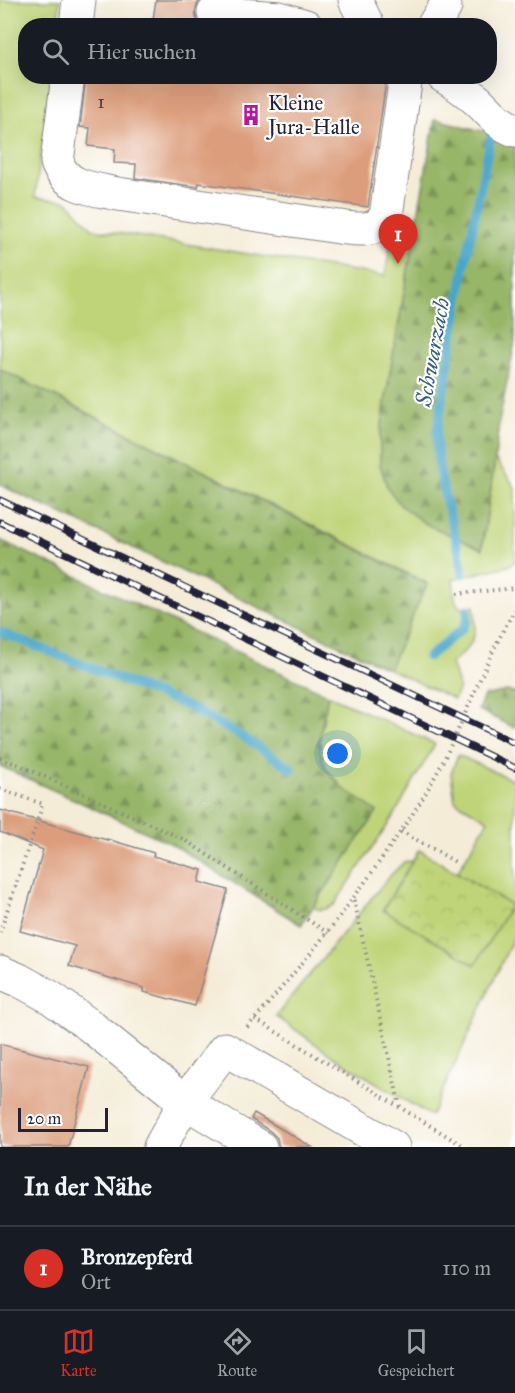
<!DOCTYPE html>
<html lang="de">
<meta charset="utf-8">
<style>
:root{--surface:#171b24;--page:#20242c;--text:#f1f3f6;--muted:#9ea1a6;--line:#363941;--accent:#d93025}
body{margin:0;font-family:"IM FELL Great Primer",serif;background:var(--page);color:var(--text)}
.scale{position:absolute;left:18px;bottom:15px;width:90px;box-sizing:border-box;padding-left:6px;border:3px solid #22223b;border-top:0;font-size:16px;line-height:21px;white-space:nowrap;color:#22223b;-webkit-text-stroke:4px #fff;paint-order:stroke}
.you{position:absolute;left:338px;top:754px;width:21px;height:21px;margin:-15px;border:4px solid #fff;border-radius:50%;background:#1a73e8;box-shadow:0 0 0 9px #1a73e833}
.badge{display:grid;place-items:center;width:39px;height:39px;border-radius:50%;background:var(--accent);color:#fff;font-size:20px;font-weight:700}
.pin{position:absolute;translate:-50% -50px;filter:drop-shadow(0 2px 3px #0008)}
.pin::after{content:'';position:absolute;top:32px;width:21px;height:18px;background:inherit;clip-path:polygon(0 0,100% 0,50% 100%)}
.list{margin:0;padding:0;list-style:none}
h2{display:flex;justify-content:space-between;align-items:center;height:78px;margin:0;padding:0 24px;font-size:26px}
h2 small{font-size:20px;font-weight:400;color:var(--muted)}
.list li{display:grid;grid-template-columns:39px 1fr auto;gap:18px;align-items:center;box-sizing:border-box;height:84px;padding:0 24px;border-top:2px solid var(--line)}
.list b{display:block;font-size:22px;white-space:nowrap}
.list p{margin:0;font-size:20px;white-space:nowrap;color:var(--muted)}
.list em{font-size:20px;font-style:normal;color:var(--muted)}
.icon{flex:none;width:33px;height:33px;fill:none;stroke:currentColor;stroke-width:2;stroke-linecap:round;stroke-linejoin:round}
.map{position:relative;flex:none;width:515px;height:1147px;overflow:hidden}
.search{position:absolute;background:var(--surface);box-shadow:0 6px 24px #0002;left:18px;right:18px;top:18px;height:66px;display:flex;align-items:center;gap:15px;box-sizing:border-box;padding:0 21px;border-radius:24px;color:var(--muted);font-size:22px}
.sheet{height:162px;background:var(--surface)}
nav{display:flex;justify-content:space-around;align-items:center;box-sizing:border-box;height:84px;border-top:2px solid var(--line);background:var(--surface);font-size:16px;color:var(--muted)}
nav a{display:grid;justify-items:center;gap:3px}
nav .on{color:var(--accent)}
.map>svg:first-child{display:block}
.grass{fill:#bfd478;stroke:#707b5a;stroke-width:1.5}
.forest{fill:url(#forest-firs);stroke:#5c6c52;stroke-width:1.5}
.park{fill:url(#park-crowns);stroke:#707b5a;stroke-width:1.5}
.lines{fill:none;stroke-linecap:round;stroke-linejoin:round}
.stream{stroke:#4aa6c8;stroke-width:9}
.building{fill:#dc9d7c}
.minor-casing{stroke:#8b8789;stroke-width:35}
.path{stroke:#8b8789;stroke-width:4;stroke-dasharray:1.5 4.5;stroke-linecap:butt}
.minor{stroke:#fff;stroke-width:33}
.rail-casing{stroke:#22223b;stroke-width:7}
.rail{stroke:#fff;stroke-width:4.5;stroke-dasharray:14;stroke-linecap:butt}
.labels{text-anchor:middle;stroke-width:4.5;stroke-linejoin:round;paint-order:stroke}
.number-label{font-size:18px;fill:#50414b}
.poi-label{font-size:21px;fill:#22223b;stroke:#fff;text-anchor:start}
.water-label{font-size:22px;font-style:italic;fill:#345d7a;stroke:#fff}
</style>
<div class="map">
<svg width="515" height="1147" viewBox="0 0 515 1147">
<defs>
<pattern id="forest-firs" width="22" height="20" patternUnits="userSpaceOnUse" patternTransform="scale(1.5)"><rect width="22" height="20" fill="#97b668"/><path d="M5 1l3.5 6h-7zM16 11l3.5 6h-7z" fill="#7b9457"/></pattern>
<pattern id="park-crowns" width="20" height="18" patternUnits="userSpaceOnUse" patternTransform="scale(1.5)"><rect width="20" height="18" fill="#bfd478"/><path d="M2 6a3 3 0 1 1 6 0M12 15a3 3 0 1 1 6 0" fill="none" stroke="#a4b669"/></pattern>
</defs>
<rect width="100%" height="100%" fill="#fff"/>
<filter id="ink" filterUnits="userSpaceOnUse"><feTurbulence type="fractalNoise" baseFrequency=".0167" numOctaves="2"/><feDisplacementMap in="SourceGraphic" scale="12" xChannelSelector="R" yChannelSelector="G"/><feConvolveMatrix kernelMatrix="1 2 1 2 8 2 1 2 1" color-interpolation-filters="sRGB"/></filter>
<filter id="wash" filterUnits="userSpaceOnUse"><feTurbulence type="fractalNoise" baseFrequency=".008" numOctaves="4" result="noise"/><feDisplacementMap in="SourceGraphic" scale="24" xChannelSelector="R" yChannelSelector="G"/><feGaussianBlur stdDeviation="1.35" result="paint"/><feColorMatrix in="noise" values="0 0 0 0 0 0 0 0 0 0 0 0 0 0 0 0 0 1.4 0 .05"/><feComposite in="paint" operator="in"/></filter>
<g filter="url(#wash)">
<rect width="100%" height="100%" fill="#f4ecd7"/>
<path class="grass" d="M 0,0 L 60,0 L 58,25 L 26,26 L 26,76 L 51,77 L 35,197 L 67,201 L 93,229 L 385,276 L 390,248 L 411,252 L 380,437 L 482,549 L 495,459 L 515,487 L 515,562 L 508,566 L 453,579 L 455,600 L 459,607 L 474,606 C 477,638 476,642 451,663 L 459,688 L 454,699 L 389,669 L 427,583 L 0,369 Z
M 328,695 L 435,744 L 393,817 L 334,905 C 327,909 320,912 313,907 L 377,812 L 343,788 L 326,769 L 320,750 L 320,735 Z
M 458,755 L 515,781 L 515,934 L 431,1116 L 337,1059 L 276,1016 L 387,879 L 404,862 L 413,861 L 383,910 L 511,905 L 457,873 L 488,820 L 455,801 L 451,773 Z"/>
<path class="forest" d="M 435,119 L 515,139 L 515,342 L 499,422 L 495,459 L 482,549 L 426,524 L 401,506 L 387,487 L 380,465 L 380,437 L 388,383 Z
M 0,369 L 427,584 L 389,669 L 0,485 Z
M 0,540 L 328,695 L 320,735 L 320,750 L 326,769 L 343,788 L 377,812 L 301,925 L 170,843 L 0,766 Z
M 507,691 L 515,693 L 515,728 L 478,710 L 484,696 Z"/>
<path class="park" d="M 419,850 L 511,905 L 475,965 L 383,910 Z"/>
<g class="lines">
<path class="stream" d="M 463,574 C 456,526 435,481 437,432 L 465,264 L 491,136
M 0,632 L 185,705 L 243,737 L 292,769
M 428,657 L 462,629 L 467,621 L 467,609"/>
</g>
<g id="blocks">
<path class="building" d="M 156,0 L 201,0 L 198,3 L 195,12 L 197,21 L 201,26 L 152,26 Z
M 86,76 L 348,76 L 386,81 L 368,207 L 199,183 L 198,187 L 135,178 L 136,164 L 114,163 L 115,149 L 88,146 L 90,128 L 80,127 Z
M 0,810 L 107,840 L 107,839 L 154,853 L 153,856 L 202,870 L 199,882 L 228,890 L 195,1006 L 144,992 L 144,988 L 69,966 L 75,946 L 20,931 L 43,850 L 0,832 Z
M 0,1044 L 89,1067 L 68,1147 L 0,1147 Z
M 254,1113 L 312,1147 L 279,1147 L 277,1138 L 270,1131 L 251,1119 Z"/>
</g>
</g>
<g filter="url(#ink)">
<use href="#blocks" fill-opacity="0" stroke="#8b8789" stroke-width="1.5"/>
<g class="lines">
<defs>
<path id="minor" d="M 355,0 L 368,26
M 214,13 L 279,18 L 306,26
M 76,26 L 79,0
M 433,26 L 445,7
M 68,76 L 57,162 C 65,188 95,189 118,194 L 339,227 C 357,229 375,234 386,216 L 406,76
M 443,76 C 455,83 468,92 478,101 C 490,112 499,125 515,130
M 0,972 L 19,980 L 50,997 L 89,1025 L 185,1102 L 260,1147
M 160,1147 L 185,1102 L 225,1049 L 393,1147"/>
</defs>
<use href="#minor" class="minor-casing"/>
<path class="path" d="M 456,594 L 515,588
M 0,758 L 19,765 L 183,839 L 328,933
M 0,789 L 43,804 L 0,932
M 401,831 L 457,863
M 354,900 L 400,1107
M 255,1019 L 465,1147
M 247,1027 C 265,1009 281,988 298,968 C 331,929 360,890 389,848 C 407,823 424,798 438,771 C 466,718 484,661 515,610"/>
<use href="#minor" class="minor"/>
<defs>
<path id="rail" d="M 0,500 L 515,743
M 0,522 L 515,768"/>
</defs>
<use href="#rail" class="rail-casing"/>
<use href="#rail" class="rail"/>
</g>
</g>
<defs>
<symbol id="building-bare" viewBox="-9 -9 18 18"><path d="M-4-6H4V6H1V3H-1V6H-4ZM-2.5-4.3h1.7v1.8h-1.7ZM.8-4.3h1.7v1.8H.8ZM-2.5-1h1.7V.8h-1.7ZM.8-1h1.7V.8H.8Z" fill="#b5179e" stroke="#fff" stroke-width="2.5" paint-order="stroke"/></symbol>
</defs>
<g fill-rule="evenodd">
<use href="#building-bare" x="236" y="100" width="30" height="30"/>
</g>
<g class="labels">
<g class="number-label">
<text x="101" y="108">1</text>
</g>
<g class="poi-label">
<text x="268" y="110">Kleine<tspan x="268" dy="24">Jura-Halle</tspan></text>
</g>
<g class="water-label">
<text transform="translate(432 352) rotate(-80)" y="8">Schwarzach</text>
</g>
</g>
</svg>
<div class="scale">20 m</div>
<div class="you"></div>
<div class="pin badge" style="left:398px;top:264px">1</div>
<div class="search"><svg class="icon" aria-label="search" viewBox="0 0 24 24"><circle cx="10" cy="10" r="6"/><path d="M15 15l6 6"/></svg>Hier suchen</div>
</div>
<section class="sheet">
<h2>In der Nähe<small></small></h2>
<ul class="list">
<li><span class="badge">1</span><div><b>Bronzepferd</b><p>Ort</p></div><em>110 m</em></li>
</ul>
</section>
<nav>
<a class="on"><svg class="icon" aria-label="map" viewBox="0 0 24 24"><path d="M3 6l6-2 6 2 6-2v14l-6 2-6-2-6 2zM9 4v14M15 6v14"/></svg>Karte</a>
<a><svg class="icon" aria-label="directions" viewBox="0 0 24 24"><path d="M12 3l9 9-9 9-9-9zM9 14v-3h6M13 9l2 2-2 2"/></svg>Route</a>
<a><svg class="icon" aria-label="saved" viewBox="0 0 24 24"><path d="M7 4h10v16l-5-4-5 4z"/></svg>Gespeichert</a>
</nav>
